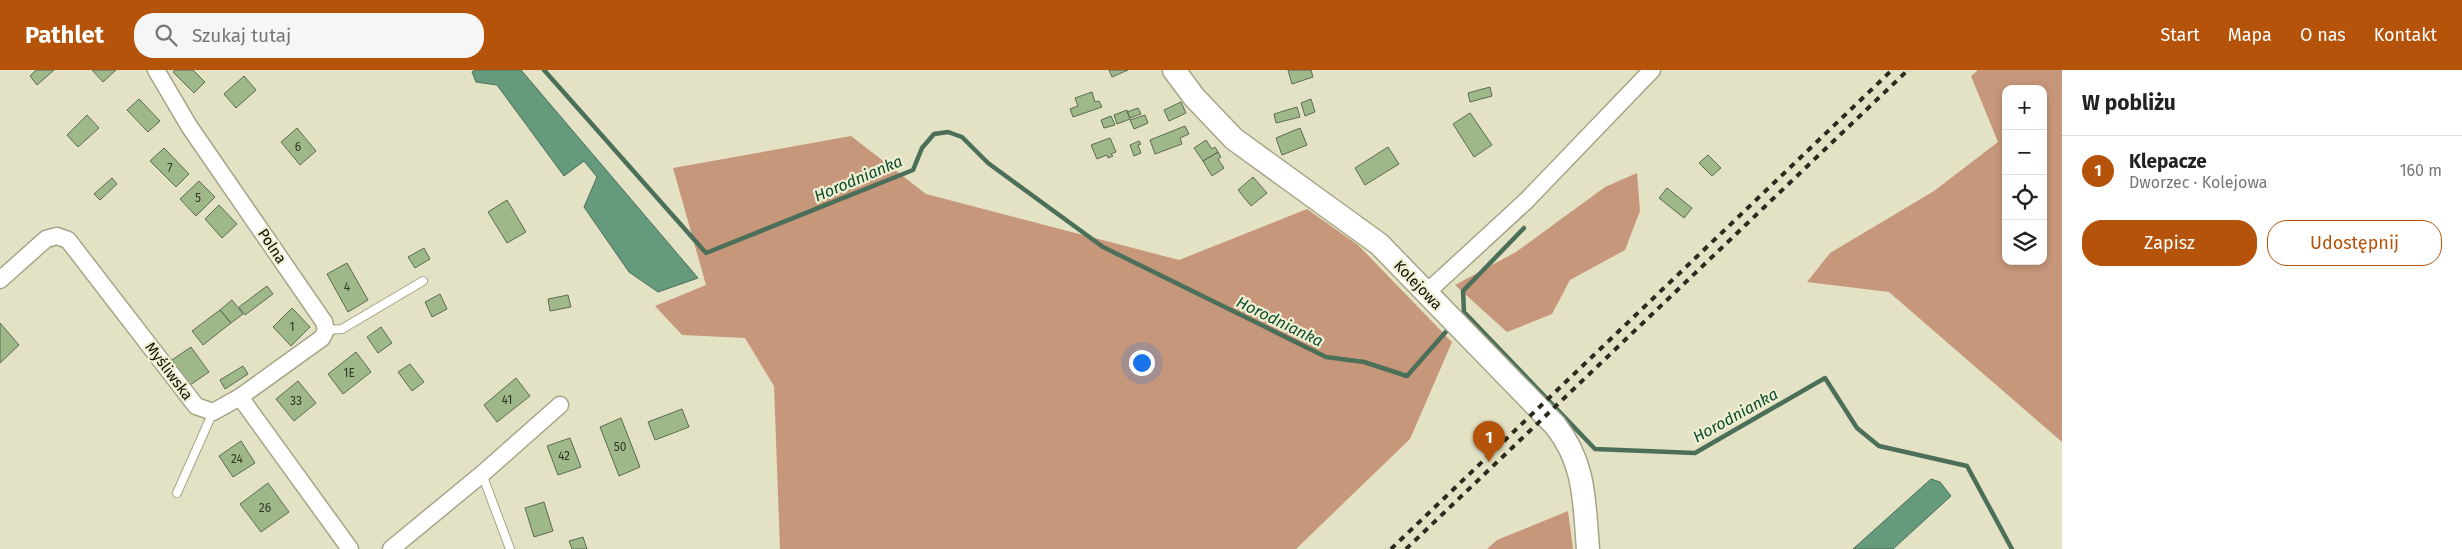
<!DOCTYPE html>
<html lang="pl">
<meta charset="utf-8">
<style>
:root{--surface:#fff;--page:#f6f6f6;--text:#222;--muted:#767676;--line:#e0e0e0;--accent:#b45309}
body{margin:0;font-family:"Fira Sans",sans-serif;background:var(--page);color:var(--text)}
.controls{position:absolute;right:15px;top:15px;display:grid;overflow:hidden;border-radius:10px;box-shadow:0 2px 8px #0003}
.controls button{width:45px;height:45px;display:grid;place-items:center;padding:0;border:0;border-bottom:1px solid var(--line);background:var(--surface);color:var(--text);font:25px sans-serif}
.you{position:absolute;left:1141px;top:292px;width:18px;height:18px;margin:-12px;border:4px solid #fff;border-radius:50%;background:#1a73e8;box-shadow:0 0 0 8px #1a73e833}
.badge{display:grid;place-items:center;width:32px;height:32px;border-radius:50%;background:var(--accent);color:#fff;font-size:16px;font-weight:700}
.pin{position:absolute;translate:-50% -41px;filter:drop-shadow(0 1px 2px #0008)}
.pin::after{content:'';position:absolute;top:26px;width:18px;height:15px;background:inherit;clip-path:polygon(0 0,100% 0,50% 100%)}
.list{margin:0;padding:0;list-style:none}
h2{display:flex;justify-content:space-between;align-items:center;height:65px;margin:0;padding:0 20px;font-size:21px}
h2 small{font-size:16px;font-weight:400;color:var(--muted)}
.list li{display:grid;grid-template-columns:32px 1fr auto;gap:15px;align-items:center;box-sizing:border-box;height:70px;padding:0 20px;border-top:1px solid var(--line)}
.list b{display:block;font-size:19px;white-space:nowrap}
.list p{margin:0;font-size:16px;white-space:nowrap;color:var(--muted)}
.list em{font-size:16px;font-style:normal;color:var(--muted)}
.actions{display:flex;gap:10px;padding:15px 20px}
.actions a{flex:1;padding:11px 0;border:1px solid var(--accent);border-radius:20px;text-align:center;font-size:18px;color:var(--accent)}
.actions .main{background:var(--accent);color:#fff}
.icon{flex:none;width:28px;height:28px;fill:none;stroke:currentColor;stroke-width:2;stroke-linecap:round;stroke-linejoin:round}
.map{position:relative;flex:none;width:2062px;height:479px;overflow:hidden}
header{display:flex;align-items:center;gap:30px;box-sizing:border-box;height:70px;padding:0 25px;background:var(--accent);color:#fff}
header strong{font-size:24px}
nav{display:flex;gap:28px;margin-inline-start:auto;font-size:18px}
.search{width:350px;height:45px;background:var(--page);display:flex;align-items:center;gap:12px;box-sizing:border-box;padding:0 18px;border-radius:20px;color:var(--muted);font-size:19px}
main{display:flex}
aside{flex:1;background:var(--surface)}
.map>svg:first-child{display:block}
.forest{fill:#c7977b;fill-rule:evenodd}
.water{fill:#669a7d;stroke:#4b6f59}
.lines{fill:none;stroke-linecap:round;stroke-linejoin:round}
.stream{stroke:#4b6f59;stroke-width:4.5}
.building{fill:#9eb88a;stroke:#5d6b53}
.lane-casing{stroke:#a6a488;stroke-width:10}
.street-casing{stroke:#a6a488;stroke-width:19}
.secondary-casing{stroke:#a6a488;stroke-width:25}
.lane{stroke:#fff;stroke-width:8}
.street{stroke:#fff;stroke-width:16}
.secondary{stroke:#fff;stroke-width:22}
.rail{stroke:#2b2a1f;stroke-width:4;stroke-dasharray:6 6;stroke-linecap:butt}
.labels{text-anchor:middle;stroke-width:4.5;stroke-linejoin:round;paint-order:stroke}
.number-label{font-size:12px;fill:#313726}
.street-label{font-size:15px;fill:#0d0c04;stroke:#f1efd1}
.water-label{font-size:16px;font-style:italic;fill:#0b4d31;stroke:#f1efd1}
</style>
<header>
<strong>Pathlet</strong>
<div class="search"><svg class="icon" aria-label="search" viewBox="0 0 24 24"><circle cx="10" cy="10" r="6"/><path d="M15 15l6 6"/></svg>Szukaj tutaj</div>
<nav><a>Start</a><a>Mapa</a><a>O nas</a><a>Kontakt</a></nav>
</header>
<main>
<div class="map">
<svg width="2062" height="479" viewBox="0 0 2062 479">
<rect width="100%" height="100%" fill="#e4e2c4"/>
<path class="forest" d="M 1978,0 L 2062,0 L 2062,372 L 1889,222 L 1807,212 L 1830,183 L 1934,121 L 1998,72 L 1971,6 ZM 2006,19 L 2043,19 L 2043,191 L 2006,191 Z
M 851,66 L 926,124 L 1179,190 L 1307,139 L 1358,175 L 1452,272 L 1410,369 L 1296,479 L 780,479 L 774,316 L 745,268 L 682,265 L 655,236 L 706,215 L 673,98 Z
M 1637,103 L 1640,141 L 1625,180 L 1570,210 L 1552,244 L 1507,262 L 1455,215 L 1516,182 L 1605,117 Z
M 1568,441 L 1573,479 L 1487,479 L 1497,470 Z"/>
<path class="water" d="M 475,0 L 521,0 L 698,208 L 658,222 L 629,202 L 584,137 L 597,107 L 584,91 L 564,106 L 497,15 L 476,12 L 472,2 Z
M 1931,409 L 1940,412 L 1951,426 L 1893,479 L 1853,479 Z"/>
<g class="lines">
<path class="stream" d="M 544,0 L 706,183 L 913,100 L 922,78 L 934,64 L 948,62 L 962,67 L 988,93 L 1103,177 L 1326,287 L 1364,292 L 1407,306 L 1451,256
M 1464,242 L 1463,221 L 1524,158
M 1460,247 L 1464,242 L 1595,379 L 1695,383 L 1825,308 L 1857,358 L 1879,376 L 1967,396 L 2012,479"/>
</g>
<path class="building" d="M 36,0 L 54,0 L 37,15 L 30,6 Z
M 92,0 L 116,0 L 103,12 Z
M 175,0 L 193,0 L 205,12 L 194,23 L 173,2 Z
M 1109,0 L 1128,0 L 1112,7 Z
M 1288,0 L 1311,0 L 1313,7 L 1292,14 Z
M 244,6 L 256,20 L 236,38 L 224,24 Z
M 1490,17 L 1492,26 L 1470,32 L 1468,23 Z
M 1092,22 L 1095,32 L 1099,31 L 1102,37 L 1073,47 L 1070,39 L 1078,36 L 1075,28 Z
M 139,29 L 160,51 L 148,62 L 127,40 Z
M 1311,29 L 1315,42 L 1305,46 L 1301,33 Z
M 1181,32 L 1186,43 L 1169,51 L 1164,40 Z
M 1297,37 L 1300,47 L 1276,53 L 1274,44 Z
M 1138,38 L 1141,44 L 1130,48 L 1127,42 Z
M 1127,40 L 1130,49 L 1117,54 L 1114,45 Z
M 1470,43 L 1492,75 L 1474,87 L 1453,54 Z
M 87,45 L 99,58 L 78,77 L 67,65 Z
M 1145,45 L 1148,53 L 1134,59 L 1130,50 Z
M 1111,46 L 1115,55 L 1104,58 L 1101,50 Z
M 1185,56 L 1189,64 L 1180,68 L 1182,74 L 1155,84 L 1150,70 Z
M 297,58 L 316,81 L 300,95 L 281,72 Z
M 1300,58 L 1307,75 L 1282,85 L 1276,68 Z
M 1110,68 L 1116,82 L 1111,84 L 1113,86 L 1108,88 L 1107,85 L 1097,89 L 1091,75 Z
M 1206,70 L 1212,79 L 1215,77 L 1218,82 L 1203,91 L 1194,78 Z
M 1139,71 L 1141,74 L 1138,75 L 1141,83 L 1134,86 L 1130,75 Z
M 1388,77 L 1399,94 L 1365,115 L 1355,98 Z
M 164,78 L 189,104 L 176,117 L 150,91 Z
M 1218,82 L 1221,87 L 1218,89 L 1224,98 L 1212,106 L 1203,91 Z
M 1708,85 L 1721,98 L 1712,106 L 1699,93 Z
M 1253,107 L 1267,123 L 1251,136 L 1238,120 Z
M 112,108 L 117,114 L 100,130 L 94,124 Z
M 199,111 L 215,127 L 196,146 L 180,129 Z
M 1667,118 L 1692,138 L 1684,148 L 1659,128 Z
M 507,130 L 526,162 L 507,173 L 488,142 Z
M 219,135 L 237,154 L 222,168 L 205,149 Z
M 424,178 L 430,189 L 415,198 L 408,187 Z
M 347,193 L 368,230 L 348,242 L 327,204 Z
M 267,216 L 273,224 L 245,245 L 239,237 Z
M 440,224 L 447,239 L 432,247 L 425,232 Z
M 568,225 L 571,237 L 550,241 L 548,229 Z
M 232,230 L 243,244 L 231,253 L 220,240 Z
M 292,238 L 310,257 L 291,276 L 273,257 Z
M 220,240 L 231,253 L 203,275 L 192,261 Z
M 0,253 L 19,275 L 0,293 Z
M 381,257 L 392,273 L 378,283 L 367,267 Z
M 191,277 L 209,302 L 190,315 L 172,290 Z
M 356,282 L 371,302 L 343,324 L 328,304 Z
M 410,294 L 424,312 L 412,321 L 398,302 Z
M 243,296 L 248,304 L 225,319 L 220,310 Z
M 516,308 L 530,326 L 497,352 L 484,335 Z
M 298,311 L 316,333 L 294,351 L 276,329 Z
M 682,339 L 689,357 L 655,370 L 648,352 Z
M 621,348 L 640,397 L 619,406 L 600,357 Z
M 570,368 L 581,397 L 558,405 L 547,376 Z
M 241,371 L 255,393 L 233,407 L 219,386 Z
M 268,413 L 289,442 L 261,462 L 240,434 Z
M 544,432 L 553,461 L 534,467 L 525,438 Z
M 583,467 L 587,479 L 572,479 L 569,471 Z"/>
<g class="lines">
<defs>
<path id="lane" d="M 326,260 L 342,259 L 423,211
M 482,404 L 510,479
M 177,423 L 213,342"/>
<path id="street" d="M 0,210 L 46,169 L 57,166 L 68,170 L 196,336 L 213,342 L 240,327 L 322,268 L 326,260 L 324,252 L 189,56 L 156,0
M 1426,223 L 1526,131 L 1652,0
M 240,327 L 350,479
M 391,479 L 482,404 L 560,335"/>
<path id="secondary" d="M 1174,0 L 1194,27 L 1234,69 L 1379,174 L 1555,355 C 1586,394 1584,432 1588,479"/>
</defs>
<use href="#lane" class="lane-casing"/>
<use href="#street" class="street-casing"/>
<use href="#secondary" class="secondary-casing"/>
<use href="#lane" class="lane"/>
<use href="#street" class="street"/>
<use href="#secondary" class="secondary"/>
<path class="rail" d="M 1391,479 L 1892,0
M 1406,479 L 1908,0"/>
</g>
<g class="labels">
<g class="number-label">
<text x="298" y="81">6</text>
<text x="170" y="102">7</text>
<text x="198" y="132">5</text>
<text x="347" y="221">4</text>
<text x="292" y="261">1</text>
<text x="349" y="307">1E</text>
<text x="507" y="334">41</text>
<text x="296" y="335">33</text>
<text x="620" y="381">50</text>
<text x="564" y="390">42</text>
<text x="237" y="393">24</text>
<text x="265" y="442">26</text>
</g>
<g class="street-label">
<text transform="translate(272 176) rotate(56)" y="5">Polna</text>
<text transform="translate(1418 215) rotate(46)" y="5">Kolejowa</text>
<text transform="translate(169 301) rotate(53)" y="5">Myśliwska</text>
</g>
<g class="water-label">
<text transform="translate(858 108) rotate(-23)" y="6">Horodnianka</text>
<text transform="translate(1280 251) rotate(26)" y="6">Horodnianka</text>
<text transform="translate(1735 345) rotate(-29)" y="6">Horodnianka</text>
</g>
</g>
</svg>
<div class="controls">
<button>+</button>
<button>−</button>
<button><svg class="icon" aria-label="locate" viewBox="0 0 24 24"><circle cx="12" cy="12" r="6"/><path d="M12 2v4M12 18v4M2 12h4M18 12h4"/></svg></button>
<button><svg class="icon" aria-label="layers" viewBox="0 0 24 24"><path d="M12 4l9 5-9 5-9-5zM3 14l9 5 9-5"/></svg></button>
</div>
<div class="you"></div>
<div class="pin badge" style="left:1489px;top:392px">1</div>
</div>
<aside>
<h2>W pobliżu<small></small></h2>
<ul class="list">
<li><span class="badge">1</span><div><b>Klepacze</b><p>Dworzec · Kolejowa</p></div><em>160 m</em></li>
</ul>
<div class="actions"><a class="main">Zapisz</a><a>Udostępnij</a></div>
</aside>
</main>
